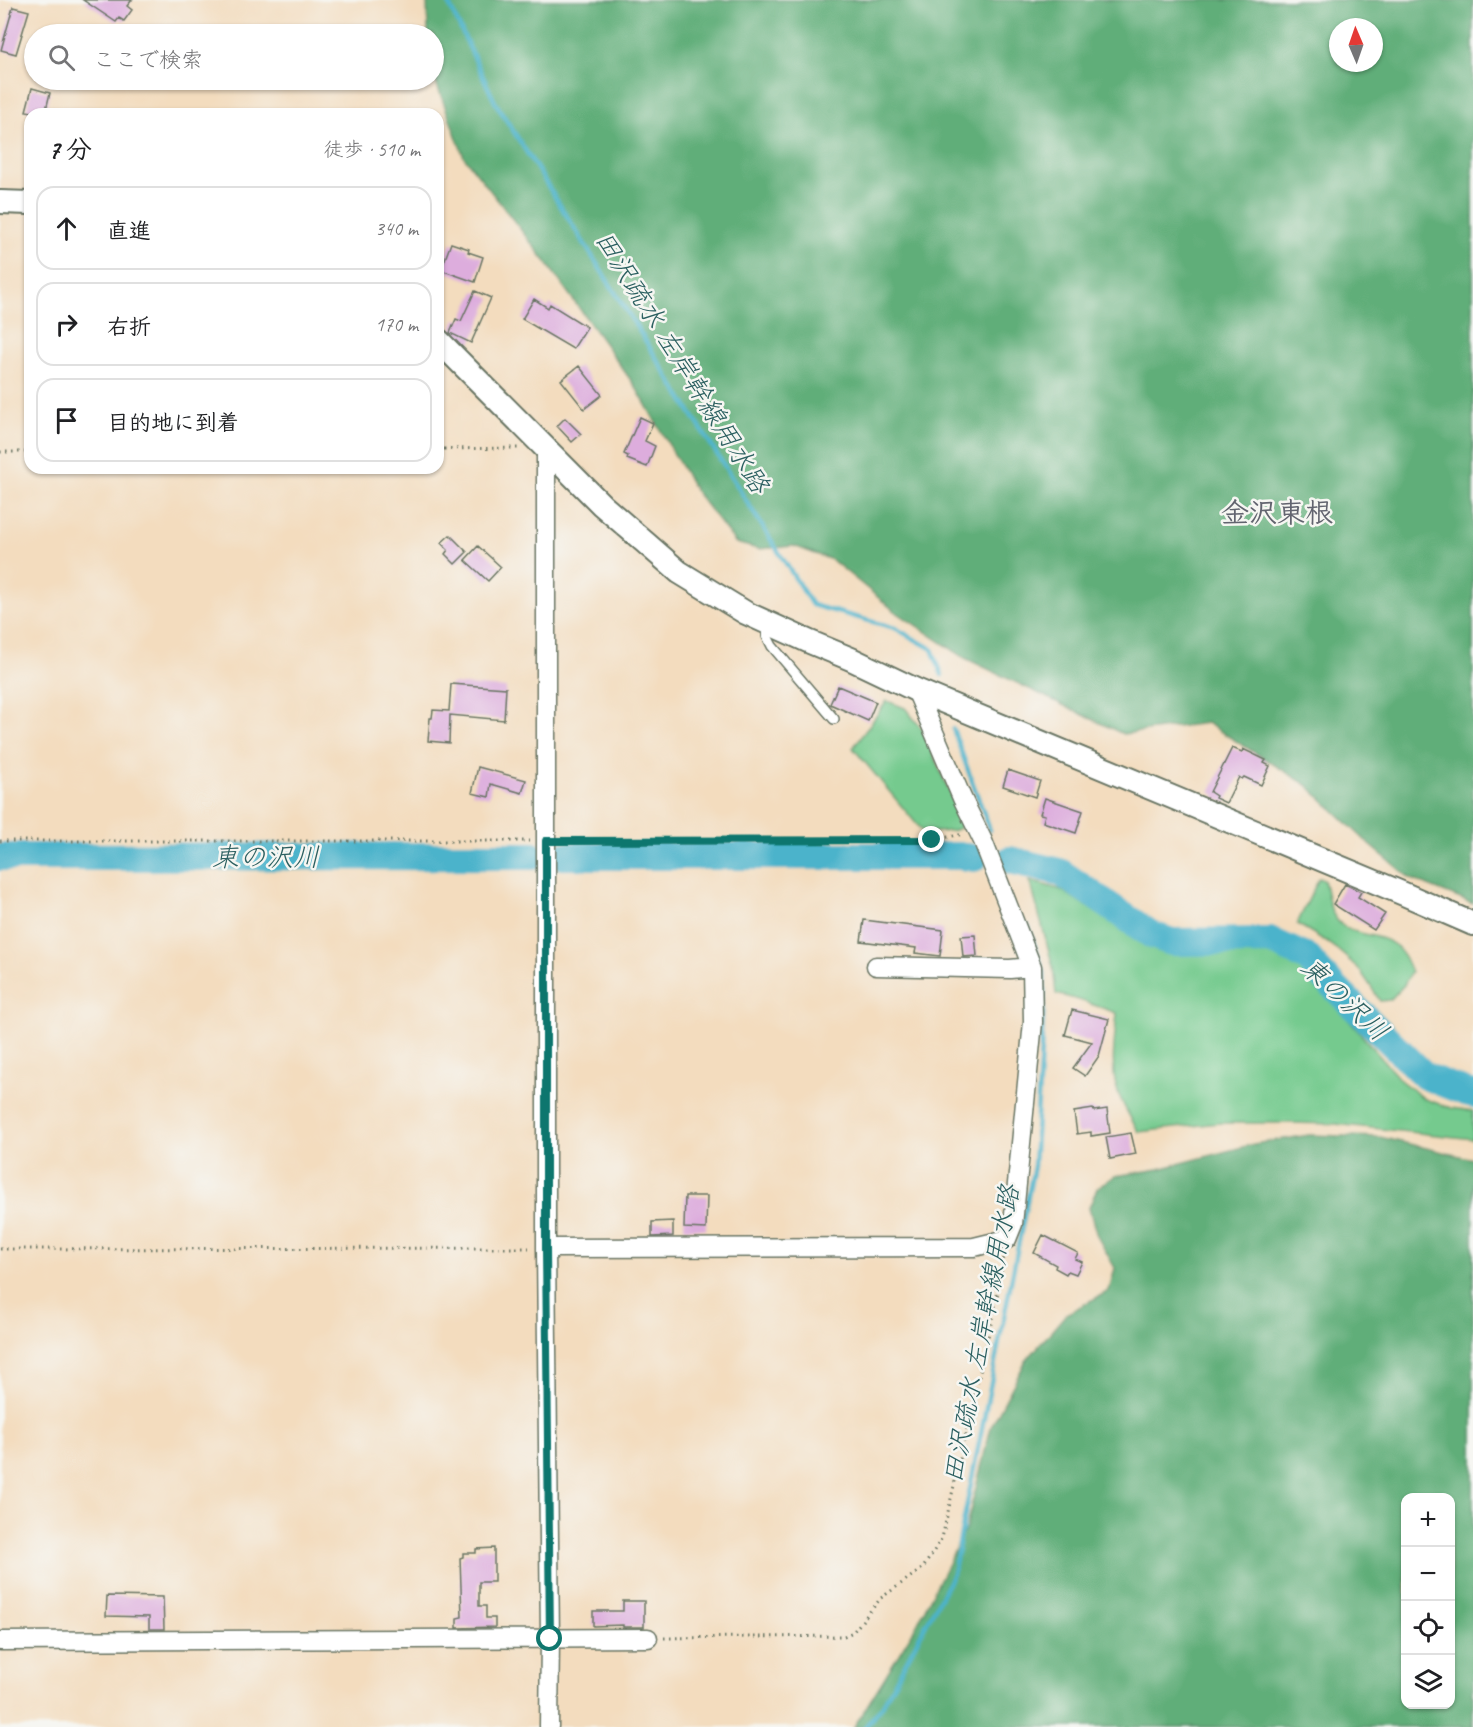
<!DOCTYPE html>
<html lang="ja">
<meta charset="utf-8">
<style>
:root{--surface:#fff;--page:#f6f6f6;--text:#202124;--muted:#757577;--line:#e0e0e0}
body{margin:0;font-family:Caveat,"Klee One",sans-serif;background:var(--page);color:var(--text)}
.controls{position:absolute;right:18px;bottom:18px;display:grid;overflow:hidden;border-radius:12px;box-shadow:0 2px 4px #0004}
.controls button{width:54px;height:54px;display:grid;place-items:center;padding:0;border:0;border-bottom:2px solid var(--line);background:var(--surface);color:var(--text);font:30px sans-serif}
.compass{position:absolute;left:1329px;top:18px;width:54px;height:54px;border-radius:50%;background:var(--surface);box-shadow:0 2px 4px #0004;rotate:358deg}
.stop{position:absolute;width:18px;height:18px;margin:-14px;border:4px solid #0f766e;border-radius:50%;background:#fff}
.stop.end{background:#0f766e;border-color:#fff;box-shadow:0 2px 6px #0008}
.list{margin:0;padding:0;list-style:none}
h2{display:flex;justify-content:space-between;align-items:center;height:78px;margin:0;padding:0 24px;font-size:26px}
h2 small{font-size:20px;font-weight:400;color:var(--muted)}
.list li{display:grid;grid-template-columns:39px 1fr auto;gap:18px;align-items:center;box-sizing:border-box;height:84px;margin:0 12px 12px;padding:0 12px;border:2px solid var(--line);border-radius:18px}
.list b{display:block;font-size:22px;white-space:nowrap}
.list em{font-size:20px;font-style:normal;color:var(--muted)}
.icon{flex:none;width:33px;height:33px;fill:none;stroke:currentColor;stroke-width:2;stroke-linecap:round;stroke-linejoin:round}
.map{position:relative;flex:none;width:1473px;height:1727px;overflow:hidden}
.search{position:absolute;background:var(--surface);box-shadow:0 2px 4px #0004;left:24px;top:24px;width:420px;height:66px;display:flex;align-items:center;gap:15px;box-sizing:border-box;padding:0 21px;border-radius:33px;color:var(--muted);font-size:22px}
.panel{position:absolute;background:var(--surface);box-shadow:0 2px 4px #0004;left:24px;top:108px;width:420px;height:366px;border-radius:18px}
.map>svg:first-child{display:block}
.green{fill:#75ca8e;stroke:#4a8461;stroke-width:1.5}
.forest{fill:#60ae79;stroke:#407656;stroke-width:1.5;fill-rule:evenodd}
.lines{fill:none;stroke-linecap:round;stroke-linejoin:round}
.stream{stroke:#4cb3cb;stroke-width:4.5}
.river{stroke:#4cb3cb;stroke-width:28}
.building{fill:#ddaddd}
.service-casing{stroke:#697564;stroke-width:12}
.minor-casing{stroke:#697564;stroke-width:21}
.tertiary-casing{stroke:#697564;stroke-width:26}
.path{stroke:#697564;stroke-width:3;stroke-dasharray:1.5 4.5;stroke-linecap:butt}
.service{stroke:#fff;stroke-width:9}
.minor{stroke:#fff;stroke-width:18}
.tertiary{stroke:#fff;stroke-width:22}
.route{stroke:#0f766e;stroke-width:8}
.labels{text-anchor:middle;stroke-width:5;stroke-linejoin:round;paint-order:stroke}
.water-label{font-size:27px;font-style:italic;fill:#2c6061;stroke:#f6f6f2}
.quarter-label{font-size:28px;font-weight:bold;fill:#62646f;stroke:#f6f6f2}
</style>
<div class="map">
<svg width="1473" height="1727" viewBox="0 0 1473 1727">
<rect width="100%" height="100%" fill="#f6f6f2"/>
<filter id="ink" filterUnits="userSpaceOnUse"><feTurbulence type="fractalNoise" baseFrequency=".0167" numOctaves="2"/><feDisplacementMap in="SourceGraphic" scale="12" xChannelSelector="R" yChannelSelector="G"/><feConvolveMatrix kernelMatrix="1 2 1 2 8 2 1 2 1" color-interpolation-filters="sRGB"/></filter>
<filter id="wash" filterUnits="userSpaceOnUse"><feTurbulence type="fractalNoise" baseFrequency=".008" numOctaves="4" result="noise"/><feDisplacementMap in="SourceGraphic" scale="24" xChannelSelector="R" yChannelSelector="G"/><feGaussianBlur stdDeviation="1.35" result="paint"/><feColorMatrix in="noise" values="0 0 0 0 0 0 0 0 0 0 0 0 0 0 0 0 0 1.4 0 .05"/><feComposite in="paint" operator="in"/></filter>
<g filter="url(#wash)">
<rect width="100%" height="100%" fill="#f3dcbe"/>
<path class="green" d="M 887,701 L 905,708 L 922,729 L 962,821 L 960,828 L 952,831 L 924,833 L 853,748 Z
M 1319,878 L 1324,880 C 1328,893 1328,909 1337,920 C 1350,937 1377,932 1393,944 C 1402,950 1407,962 1411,972 L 1404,985 L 1390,1000 L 1380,1001 C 1373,991 1367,979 1359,970 C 1341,950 1320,937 1297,924 Z
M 1030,881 L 1062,890 L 1143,943 L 1157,949 L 1181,954 L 1250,951 L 1271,954 L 1293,962 L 1316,982 L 1401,1081 L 1425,1099 L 1451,1108 L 1473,1111 L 1473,1139 L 1335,1124 L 1289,1123 L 1219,1123 L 1139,1132 C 1131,1119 1122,1105 1117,1089 C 1110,1065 1115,1038 1117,1013 L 1079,1000 L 1056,994 L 1053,967 Z"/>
<path class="forest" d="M 427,0 L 1473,0 L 1473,904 L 1411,879 L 1369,844 L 1307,785 L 1207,723 L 1123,734 L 965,658 L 896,612 L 832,560 L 794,546 L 758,549 L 736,543 L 696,492 L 635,386 L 546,262 L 464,157 L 434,77 L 434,34 L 428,34 ZM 1338,27 L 1374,27 L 1374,63 L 1338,63 Z
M 1309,1135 L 1380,1137 L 1473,1159 L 1473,1727 L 854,1727 L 915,1628 L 966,1528 L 991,1427 L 1026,1361 L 1066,1314 L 1109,1291 L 1115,1268 L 1097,1236 L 1089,1208 L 1097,1188 L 1115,1176 L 1159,1169 L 1254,1144 ZM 1406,1498 L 1450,1498 L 1450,1704 L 1406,1704 Z"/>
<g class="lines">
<path class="stream" d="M 447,0 L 495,102 L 812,605 L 895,628 L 932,649 L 942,675
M 953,729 L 990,830
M 865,1727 L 882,1706 L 953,1574 L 1034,1166 L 1044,1001 L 1044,973 L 1028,926"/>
<path class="river" d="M 563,856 L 960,856 L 974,858
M 0,857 L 532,856
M 1010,860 L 1060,872 L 1152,935 L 1172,942 L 1271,941 L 1308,958 L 1320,973 L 1425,1076 L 1465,1092 L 1473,1094"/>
</g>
<g id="blocks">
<path class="building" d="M 83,0 L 132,0 L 127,6 L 132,10 L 124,21 L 119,18 L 116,22 Z
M 13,7 L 29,11 L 16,54 L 1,50 Z
M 32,88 L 50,93 L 45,114 L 26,111 Z
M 451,243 L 469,249 L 468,252 L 483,257 L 475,282 L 441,270 Z
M 475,291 L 491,298 L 471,343 L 450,333 L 456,319 L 461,321 Z
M 534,299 L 548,308 L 550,304 L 587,327 L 573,349 L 522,319 Z
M 579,366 L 602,395 L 584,409 L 561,380 Z
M 640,417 L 653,423 L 645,441 L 655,446 L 647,467 L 627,459 L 628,456 L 624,454 Z
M 565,418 L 581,434 L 572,442 L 557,426 Z
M 450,535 L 467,552 L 455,564 L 445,554 L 448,550 L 441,543 Z
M 478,546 L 501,567 L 488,581 L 465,560 Z
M 451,684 L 506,688 L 504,720 L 450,715 L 449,743 L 428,741 L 430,718 L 432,718 L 433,710 L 449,711 Z
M 838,686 L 876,702 L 868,721 L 830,704 Z
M 1232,748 L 1242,752 L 1243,749 L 1266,760 L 1264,763 L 1270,766 L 1261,785 L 1244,777 L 1242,779 L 1239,777 L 1226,803 L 1215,798 L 1216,796 L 1210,792 Z
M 478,767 L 526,780 L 522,793 L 491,784 L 489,797 L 472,793 Z
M 1008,770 L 1040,781 L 1035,797 L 1003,786 Z
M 1045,798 L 1083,811 L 1076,833 L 1043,822 L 1045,815 L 1040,814 Z
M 1345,884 L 1361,892 L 1358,897 L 1385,914 L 1374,930 L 1333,904 Z
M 864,920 L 943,930 L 940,956 L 915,953 L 916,948 L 861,941 Z
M 975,935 L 977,956 L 963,957 L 961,936 Z
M 1072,1010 L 1109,1019 L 1099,1056 L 1085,1076 L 1073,1068 L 1092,1042 L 1065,1035 Z
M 1093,1109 L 1094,1111 L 1107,1109 L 1110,1133 L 1091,1136 L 1091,1132 L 1077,1134 L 1074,1112 Z
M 1131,1133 L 1136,1154 L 1110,1159 L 1106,1137 Z
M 685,1196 L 707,1196 L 706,1229 L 684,1228 Z
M 673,1221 L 673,1236 L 652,1237 L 652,1222 Z
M 1043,1235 L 1078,1253 L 1075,1259 L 1082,1262 L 1076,1274 L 1068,1271 L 1066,1274 L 1055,1268 L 1056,1265 L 1034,1253 Z
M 494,1548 L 494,1582 L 479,1582 L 479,1606 L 486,1606 L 486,1618 L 495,1618 L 495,1627 L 457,1628 L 457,1618 L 462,1617 L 460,1558 L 463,1557 L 463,1553 L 476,1553 L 476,1549 Z
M 107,1596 L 163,1597 L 164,1629 L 149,1629 L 149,1617 L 106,1616 Z
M 623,1601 L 644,1601 L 644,1627 L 623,1627 L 623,1625 L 593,1626 L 593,1611 L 623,1611 Z"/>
</g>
</g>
<g filter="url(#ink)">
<use href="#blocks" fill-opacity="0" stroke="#697564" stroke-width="1.5"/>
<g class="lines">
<defs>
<path id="service" d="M 767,625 L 767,636 L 772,646 L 834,719"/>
<path id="minor" d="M 546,448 L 546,1248 L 550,1639 L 549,1727
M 876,966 L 1010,969 L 1032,967
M 546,1248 L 974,1247 L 1007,1239 L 1013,1224 L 1033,1022 L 1032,967 L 983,841 L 962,798 L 916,690
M 0,1641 L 648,1638"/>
<path id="tertiary" d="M 0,202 L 30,203
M 438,340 L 602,505 L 679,572 L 746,613 L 810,642 L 851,659 L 916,690 L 1404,894 L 1473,924"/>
</defs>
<use href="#service" class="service-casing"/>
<use href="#minor" class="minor-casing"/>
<use href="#tertiary" class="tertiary-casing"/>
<path class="path" d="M 438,449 L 520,448
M 0,452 L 30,452
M 0,841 L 529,841
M 563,841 L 932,840 L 964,834
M 0,1249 L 529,1248
M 664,1638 L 844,1636 L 853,1632 L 881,1598 L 923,1568 L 942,1538 L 996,1302 L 1004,1257"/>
<use href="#service" class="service"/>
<use href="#minor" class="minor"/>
<use href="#tertiary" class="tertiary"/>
</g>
</g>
<g class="lines" filter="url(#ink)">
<path class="route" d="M 550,1639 L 546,1248 L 546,841 L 932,840"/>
</g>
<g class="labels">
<g class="water-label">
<text transform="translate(682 362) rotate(58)" y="9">田沢疏水 左岸幹線用水路</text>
<text x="266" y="866">東の沢川</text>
<text transform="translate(1345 999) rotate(43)" y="9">東の沢川</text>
<text transform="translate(981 1334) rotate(-79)" y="9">田沢疏水 左岸幹線用水路</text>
</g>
<g class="quarter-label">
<text x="1277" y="522">金沢東根</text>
</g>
</g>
</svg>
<div class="controls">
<button>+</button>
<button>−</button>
<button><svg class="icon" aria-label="locate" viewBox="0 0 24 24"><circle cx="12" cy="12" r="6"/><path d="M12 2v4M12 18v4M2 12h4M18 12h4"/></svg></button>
<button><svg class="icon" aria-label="layers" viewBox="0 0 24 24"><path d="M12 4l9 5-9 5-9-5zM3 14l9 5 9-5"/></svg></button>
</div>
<svg class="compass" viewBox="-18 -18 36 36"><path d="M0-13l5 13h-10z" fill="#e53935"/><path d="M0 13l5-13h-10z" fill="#757577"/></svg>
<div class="stop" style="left:550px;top:1639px"></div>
<div class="stop end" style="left:932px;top:840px"></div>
<div class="search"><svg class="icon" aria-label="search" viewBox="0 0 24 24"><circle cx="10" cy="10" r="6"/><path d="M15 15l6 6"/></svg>ここで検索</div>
<section class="panel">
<h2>7 分<small>徒歩 · 510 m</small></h2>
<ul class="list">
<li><svg class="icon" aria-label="ahead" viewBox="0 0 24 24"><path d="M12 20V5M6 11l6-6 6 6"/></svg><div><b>直進</b></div><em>340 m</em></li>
<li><svg class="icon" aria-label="right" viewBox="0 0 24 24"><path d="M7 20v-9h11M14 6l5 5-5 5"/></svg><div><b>右折</b></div><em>170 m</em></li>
<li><svg class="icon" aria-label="arrive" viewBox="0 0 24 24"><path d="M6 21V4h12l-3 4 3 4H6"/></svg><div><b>目的地に到着</b></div></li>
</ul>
</section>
</div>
